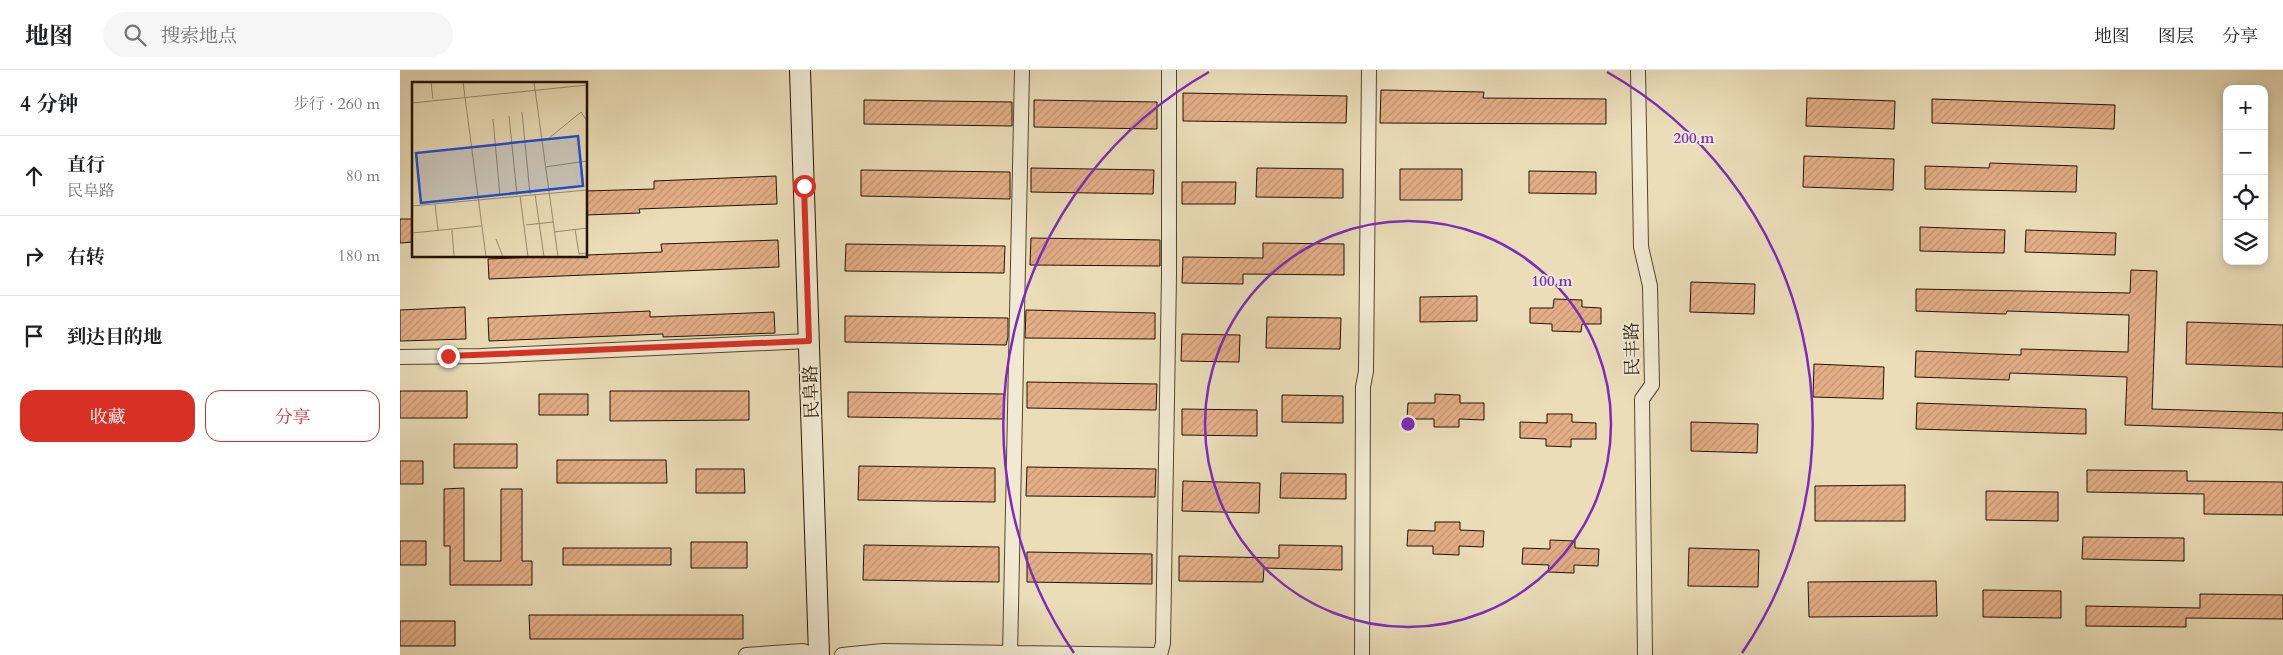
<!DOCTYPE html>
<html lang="zh">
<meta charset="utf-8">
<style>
:root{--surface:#fff;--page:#f6f6f6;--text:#202124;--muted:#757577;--line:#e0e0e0;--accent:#d93025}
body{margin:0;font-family:Cardo,"Noto Serif SC",serif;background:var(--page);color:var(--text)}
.controls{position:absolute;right:15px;top:15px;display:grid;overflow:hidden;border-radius:10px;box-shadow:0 2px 8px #0003}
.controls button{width:45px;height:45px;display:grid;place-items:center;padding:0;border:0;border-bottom:1px solid var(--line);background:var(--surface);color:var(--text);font:25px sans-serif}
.stop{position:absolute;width:15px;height:15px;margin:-11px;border:4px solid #d93025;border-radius:50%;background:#fff}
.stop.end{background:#d93025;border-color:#fff;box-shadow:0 1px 5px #0008}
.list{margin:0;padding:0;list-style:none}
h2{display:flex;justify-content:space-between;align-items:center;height:65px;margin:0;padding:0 20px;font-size:21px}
h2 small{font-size:16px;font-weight:400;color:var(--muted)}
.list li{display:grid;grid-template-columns:32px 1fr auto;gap:15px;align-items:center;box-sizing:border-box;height:80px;padding:0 20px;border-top:1px solid var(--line)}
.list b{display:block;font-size:19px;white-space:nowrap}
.list p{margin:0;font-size:16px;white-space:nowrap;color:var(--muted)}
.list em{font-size:16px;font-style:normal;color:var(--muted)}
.actions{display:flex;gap:10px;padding:15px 20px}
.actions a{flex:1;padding:11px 0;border:1px solid var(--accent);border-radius:15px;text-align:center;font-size:18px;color:var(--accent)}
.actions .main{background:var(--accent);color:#fff}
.icon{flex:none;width:28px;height:28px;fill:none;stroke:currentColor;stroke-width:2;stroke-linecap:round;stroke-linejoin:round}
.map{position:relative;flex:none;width:1883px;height:585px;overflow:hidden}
header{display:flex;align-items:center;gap:30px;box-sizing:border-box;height:70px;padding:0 25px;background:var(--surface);border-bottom:1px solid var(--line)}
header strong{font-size:24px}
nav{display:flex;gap:28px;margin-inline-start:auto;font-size:18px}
.search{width:350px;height:45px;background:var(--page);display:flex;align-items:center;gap:12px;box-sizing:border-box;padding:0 18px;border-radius:28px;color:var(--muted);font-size:19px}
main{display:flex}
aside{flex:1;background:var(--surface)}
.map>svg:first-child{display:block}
.building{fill:url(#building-hatch);stroke:#221300}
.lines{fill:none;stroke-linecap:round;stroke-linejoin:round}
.street-casing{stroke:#54462e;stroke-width:16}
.secondary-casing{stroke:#221300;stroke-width:22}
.street{stroke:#f1e9d1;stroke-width:14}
.secondary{stroke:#f1e9d1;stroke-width:20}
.route{stroke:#d93025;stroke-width:6}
.ring{fill:none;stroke:#7b2cbf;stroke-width:2.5}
.labels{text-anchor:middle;stroke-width:4;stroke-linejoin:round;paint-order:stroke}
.street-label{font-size:18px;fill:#221300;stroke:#f1e9d1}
.inset-road{fill:none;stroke:#9a8c6e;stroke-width:1}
.view{fill:#1d4ed8;fill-opacity:0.15;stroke:#1d4ed8;stroke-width:2.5}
.inset-edge{fill:none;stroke:#221300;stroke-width:2.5}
.centre{fill:#7b2cbf;stroke:#f1e9d1;stroke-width:2.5}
.ring-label{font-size:15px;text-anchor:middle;font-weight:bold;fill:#7b2cbf;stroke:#f1e9d1;stroke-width:4;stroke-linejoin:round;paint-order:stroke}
</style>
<header>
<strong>地图</strong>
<div class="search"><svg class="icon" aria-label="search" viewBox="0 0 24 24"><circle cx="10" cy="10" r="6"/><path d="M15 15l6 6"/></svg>搜索地点</div>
<nav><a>地图</a><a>图层</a><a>分享</a></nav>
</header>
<main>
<aside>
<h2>4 分钟<small>步行 · 260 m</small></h2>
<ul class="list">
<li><svg class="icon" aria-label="ahead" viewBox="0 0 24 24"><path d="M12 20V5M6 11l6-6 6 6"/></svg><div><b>直行</b><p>民阜路</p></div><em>80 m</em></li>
<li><svg class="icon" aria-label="right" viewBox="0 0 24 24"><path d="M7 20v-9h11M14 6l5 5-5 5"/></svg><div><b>右转</b></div><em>180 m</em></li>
<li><svg class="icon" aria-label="arrive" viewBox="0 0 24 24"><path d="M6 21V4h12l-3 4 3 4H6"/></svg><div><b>到达目的地</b></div></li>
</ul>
<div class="actions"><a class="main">收藏</a><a>分享</a></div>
</aside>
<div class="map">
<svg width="1883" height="585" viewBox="0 0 1883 585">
<defs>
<pattern id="building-hatch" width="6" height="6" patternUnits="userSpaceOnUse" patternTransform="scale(1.25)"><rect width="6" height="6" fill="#e4ae87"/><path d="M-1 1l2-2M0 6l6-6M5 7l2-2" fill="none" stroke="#c39573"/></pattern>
</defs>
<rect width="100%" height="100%" fill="#eaddb8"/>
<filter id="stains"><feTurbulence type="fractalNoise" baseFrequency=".004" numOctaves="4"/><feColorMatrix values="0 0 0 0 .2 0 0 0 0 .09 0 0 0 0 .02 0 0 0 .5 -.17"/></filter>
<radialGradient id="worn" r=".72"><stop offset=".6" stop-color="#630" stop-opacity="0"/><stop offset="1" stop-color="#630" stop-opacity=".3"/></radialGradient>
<path class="building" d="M 981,20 L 1084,22 L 1083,28 L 1206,29 L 1206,54 L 980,53 Z
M 783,23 L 947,26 L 946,53 L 783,51 Z
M 1407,28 L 1495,31 L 1494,59 L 1406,56 Z
M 1532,29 L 1715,35 L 1714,59 L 1532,53 Z
M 464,30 L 612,32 L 612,56 L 464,54 Z
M 634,30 L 757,32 L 757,59 L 634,57 Z
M 1404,86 L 1494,89 L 1493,120 L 1403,117 Z
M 1590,93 L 1677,96 L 1676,122 L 1525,119 L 1525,96 L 1589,98 Z
M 631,98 L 754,100 L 753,124 L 631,122 Z
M 857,98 L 943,99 L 943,128 L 856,127 Z
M 1000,99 L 1062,99 L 1062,130 L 1000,130 Z
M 461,100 L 610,102 L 610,129 L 461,126 Z
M 1129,101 L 1196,102 L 1196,124 L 1129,123 Z
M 376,106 L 377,134 L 239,139 L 240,143 L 186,145 L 186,121 L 254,119 L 254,111 Z
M 782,112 L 836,112 L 835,134 L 782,134 Z
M 0,149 L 14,149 L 14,172 L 0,173 Z
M 1520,157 L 1605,160 L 1604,183 L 1520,181 Z
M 1626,160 L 1716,163 L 1715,185 L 1625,182 Z
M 631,168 L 760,170 L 760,196 L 630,195 Z
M 378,170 L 379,197 L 89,209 L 88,189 L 262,182 L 261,174 Z
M 863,173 L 944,174 L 944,205 L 843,204 L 843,214 L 782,213 L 783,187 L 863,188 Z
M 446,174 L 605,176 L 604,203 L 445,201 Z
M 1731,200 L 1757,201 L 1752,339 L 1883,343 L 1883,360 L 1725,355 L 1727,307 L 1610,303 L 1609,310 L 1515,307 L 1516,281 L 1621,285 L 1621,279 L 1728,282 L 1729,245 L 1607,241 L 1606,244 L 1516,241 L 1516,219 L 1730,223 Z
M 1291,212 L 1355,214 L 1354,244 L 1290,242 Z
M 1077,226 L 1077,251 L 1020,252 L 1020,227 Z
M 1154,229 L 1182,230 L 1182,237 L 1201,238 L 1201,254 L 1182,254 L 1181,262 L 1152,261 L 1152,254 L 1130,253 L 1130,238 L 1153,238 Z
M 65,237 L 66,269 L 0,271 L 0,240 Z
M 626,240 L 755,243 L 755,269 L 625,268 Z
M 250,241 L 250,247 L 374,242 L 375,263 L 263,267 L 263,264 L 89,271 L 88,248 Z
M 445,246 L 608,248 L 608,267 L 606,275 L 445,272 Z
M 867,247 L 941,248 L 940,279 L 866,278 Z
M 1787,252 L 1883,255 L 1883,297 L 1786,294 Z
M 782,264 L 840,265 L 839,292 L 781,291 Z
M 1414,294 L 1484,297 L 1483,329 L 1413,327 Z
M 627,312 L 757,314 L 756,340 L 627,338 Z
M 0,321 L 67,321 L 67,348 L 0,348 Z
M 210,321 L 349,321 L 349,350 L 210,351 Z
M 448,322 L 604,324 L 604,349 L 448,347 Z
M 139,324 L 188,324 L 188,345 L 139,345 Z
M 1035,324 L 1060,325 L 1060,333 L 1084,333 L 1084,350 L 1059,349 L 1059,357 L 1034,357 L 1034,349 L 1007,349 L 1008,333 L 1035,333 Z
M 882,325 L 943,326 L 943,353 L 882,352 Z
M 1517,333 L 1686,339 L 1686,364 L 1516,359 Z
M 782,339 L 857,340 L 857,366 L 782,365 Z
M 1147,344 L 1172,344 L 1172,352 L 1196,353 L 1196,369 L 1171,369 L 1171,377 L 1146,376 L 1146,369 L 1120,368 L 1120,352 L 1147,353 Z
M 1291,352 L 1358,354 L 1357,383 L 1291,381 Z
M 54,374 L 117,374 L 117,398 L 54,398 Z
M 157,390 L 266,390 L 267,413 L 157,413 Z
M 0,391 L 23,391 L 23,414 L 0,414 Z
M 459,396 L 595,398 L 595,432 L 458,430 Z
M 627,397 L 756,399 L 755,427 L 626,426 Z
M 296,399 L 344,399 L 345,423 L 296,423 Z
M 1687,400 L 1787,401 L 1787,411 L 1883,412 L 1883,445 L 1804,444 L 1804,424 L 1687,422 Z
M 881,403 L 946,404 L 946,429 L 880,428 Z
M 783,411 L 860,413 L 859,443 L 782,441 Z
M 1505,415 L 1505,451 L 1415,451 L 1415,416 Z
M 64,418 L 64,491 L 101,491 L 101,419 L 122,419 L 122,491 L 132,491 L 132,515 L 50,515 L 50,476 L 44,476 L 44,419 Z
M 1586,421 L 1658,422 L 1658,451 L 1586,450 Z
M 1035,452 L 1060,452 L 1060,460 L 1084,461 L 1083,477 L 1059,476 L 1059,485 L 1033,484 L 1033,476 L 1007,476 L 1008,460 L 1035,461 Z
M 1683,467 L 1784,468 L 1784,491 L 1682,489 Z
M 1150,470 L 1175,471 L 1175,478 L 1199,479 L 1198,496 L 1174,495 L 1174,503 L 1148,502 L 1149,495 L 1122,494 L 1123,478 L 1150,479 Z
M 0,471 L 26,471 L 26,495 L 0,495 Z
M 291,472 L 347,472 L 347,498 L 291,498 Z
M 464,475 L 599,477 L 599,512 L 463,510 Z
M 879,475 L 942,476 L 942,500 L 864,498 L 863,512 L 779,511 L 779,486 L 879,488 Z
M 163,478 L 271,478 L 271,495 L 163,495 Z
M 1289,478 L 1359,480 L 1358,517 L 1288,516 Z
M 627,482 L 752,484 L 752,514 L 627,512 Z
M 1536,511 L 1537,546 L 1409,547 L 1408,512 Z
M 1583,520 L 1661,521 L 1661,548 L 1583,547 Z
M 1800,524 L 1883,525 L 1883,549 L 1786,548 L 1786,557 L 1686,556 L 1686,536 L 1800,538 Z
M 129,545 L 343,545 L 343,569 L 130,569 Z
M 0,551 L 55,551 L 55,576 L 0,576 Z"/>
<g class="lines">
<defs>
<path id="street" d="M 1238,0 L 1241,177 L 1250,216 L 1252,315 L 1242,329 L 1245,585
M 0,287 L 81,286 L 409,271
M 346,585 L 403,581 L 413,585
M 442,585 L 483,581 L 758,585
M 610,585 L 622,0
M 760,585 L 763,573 L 769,206 L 769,0
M 962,585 L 963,317 L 966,301 L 969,0"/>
<path id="secondary" d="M 400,0 L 419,585"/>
</defs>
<use href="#street" class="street-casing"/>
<use href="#secondary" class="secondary-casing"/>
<use href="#street" class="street"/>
<use href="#secondary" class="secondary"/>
</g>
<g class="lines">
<path class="route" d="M 48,286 L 409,271 L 404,116"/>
</g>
<g class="ring">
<circle cx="1008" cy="354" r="203"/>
<path d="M674 583A405 405 0 0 1 809 2M1207 2A405 405 0 0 1 1342 583"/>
</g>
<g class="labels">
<g class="street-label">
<text transform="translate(1232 279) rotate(-91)" y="6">民丰路</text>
<text transform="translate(411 322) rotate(-92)" y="6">民阜路</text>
</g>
</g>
<g transform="translate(12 12)">
<rect width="175" height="175" fill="#eaddb8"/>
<path class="inset-road" d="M 19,0 L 21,17M 51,0 L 74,175M 122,0 L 146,175M 0,21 L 175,3M 110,30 L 118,112M 97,34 L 105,113M 81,37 L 88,114M 100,61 L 136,57 L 169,30 L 175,39M 133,85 L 175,79M 123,112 L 132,175M 108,114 L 116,175M 23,122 L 26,148M 0,124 L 175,108M 114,143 L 141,140M 163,147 L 167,172 L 175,171M 40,148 L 42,175M 142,150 L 175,146M 0,151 L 69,144M 84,157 L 91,175"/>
<path class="view" d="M 166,54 L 171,104 L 9,121 L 4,71 Z"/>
<rect width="175" height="175" class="inset-edge"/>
</g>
<circle cx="1008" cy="354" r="8" class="centre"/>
<g class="ring-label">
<text x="1294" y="73">200 m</text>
<text x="1152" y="216">100 m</text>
</g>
<rect width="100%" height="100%" filter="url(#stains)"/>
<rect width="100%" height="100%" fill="url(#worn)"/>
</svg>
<div class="controls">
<button>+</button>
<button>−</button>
<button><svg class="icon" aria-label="locate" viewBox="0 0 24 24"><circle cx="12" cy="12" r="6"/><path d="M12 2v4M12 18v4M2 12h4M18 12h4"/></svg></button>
<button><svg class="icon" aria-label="layers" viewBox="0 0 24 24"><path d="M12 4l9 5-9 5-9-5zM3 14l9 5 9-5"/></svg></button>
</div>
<div class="stop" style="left:404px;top:116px"></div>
<div class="stop end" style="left:48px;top:286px"></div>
</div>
</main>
